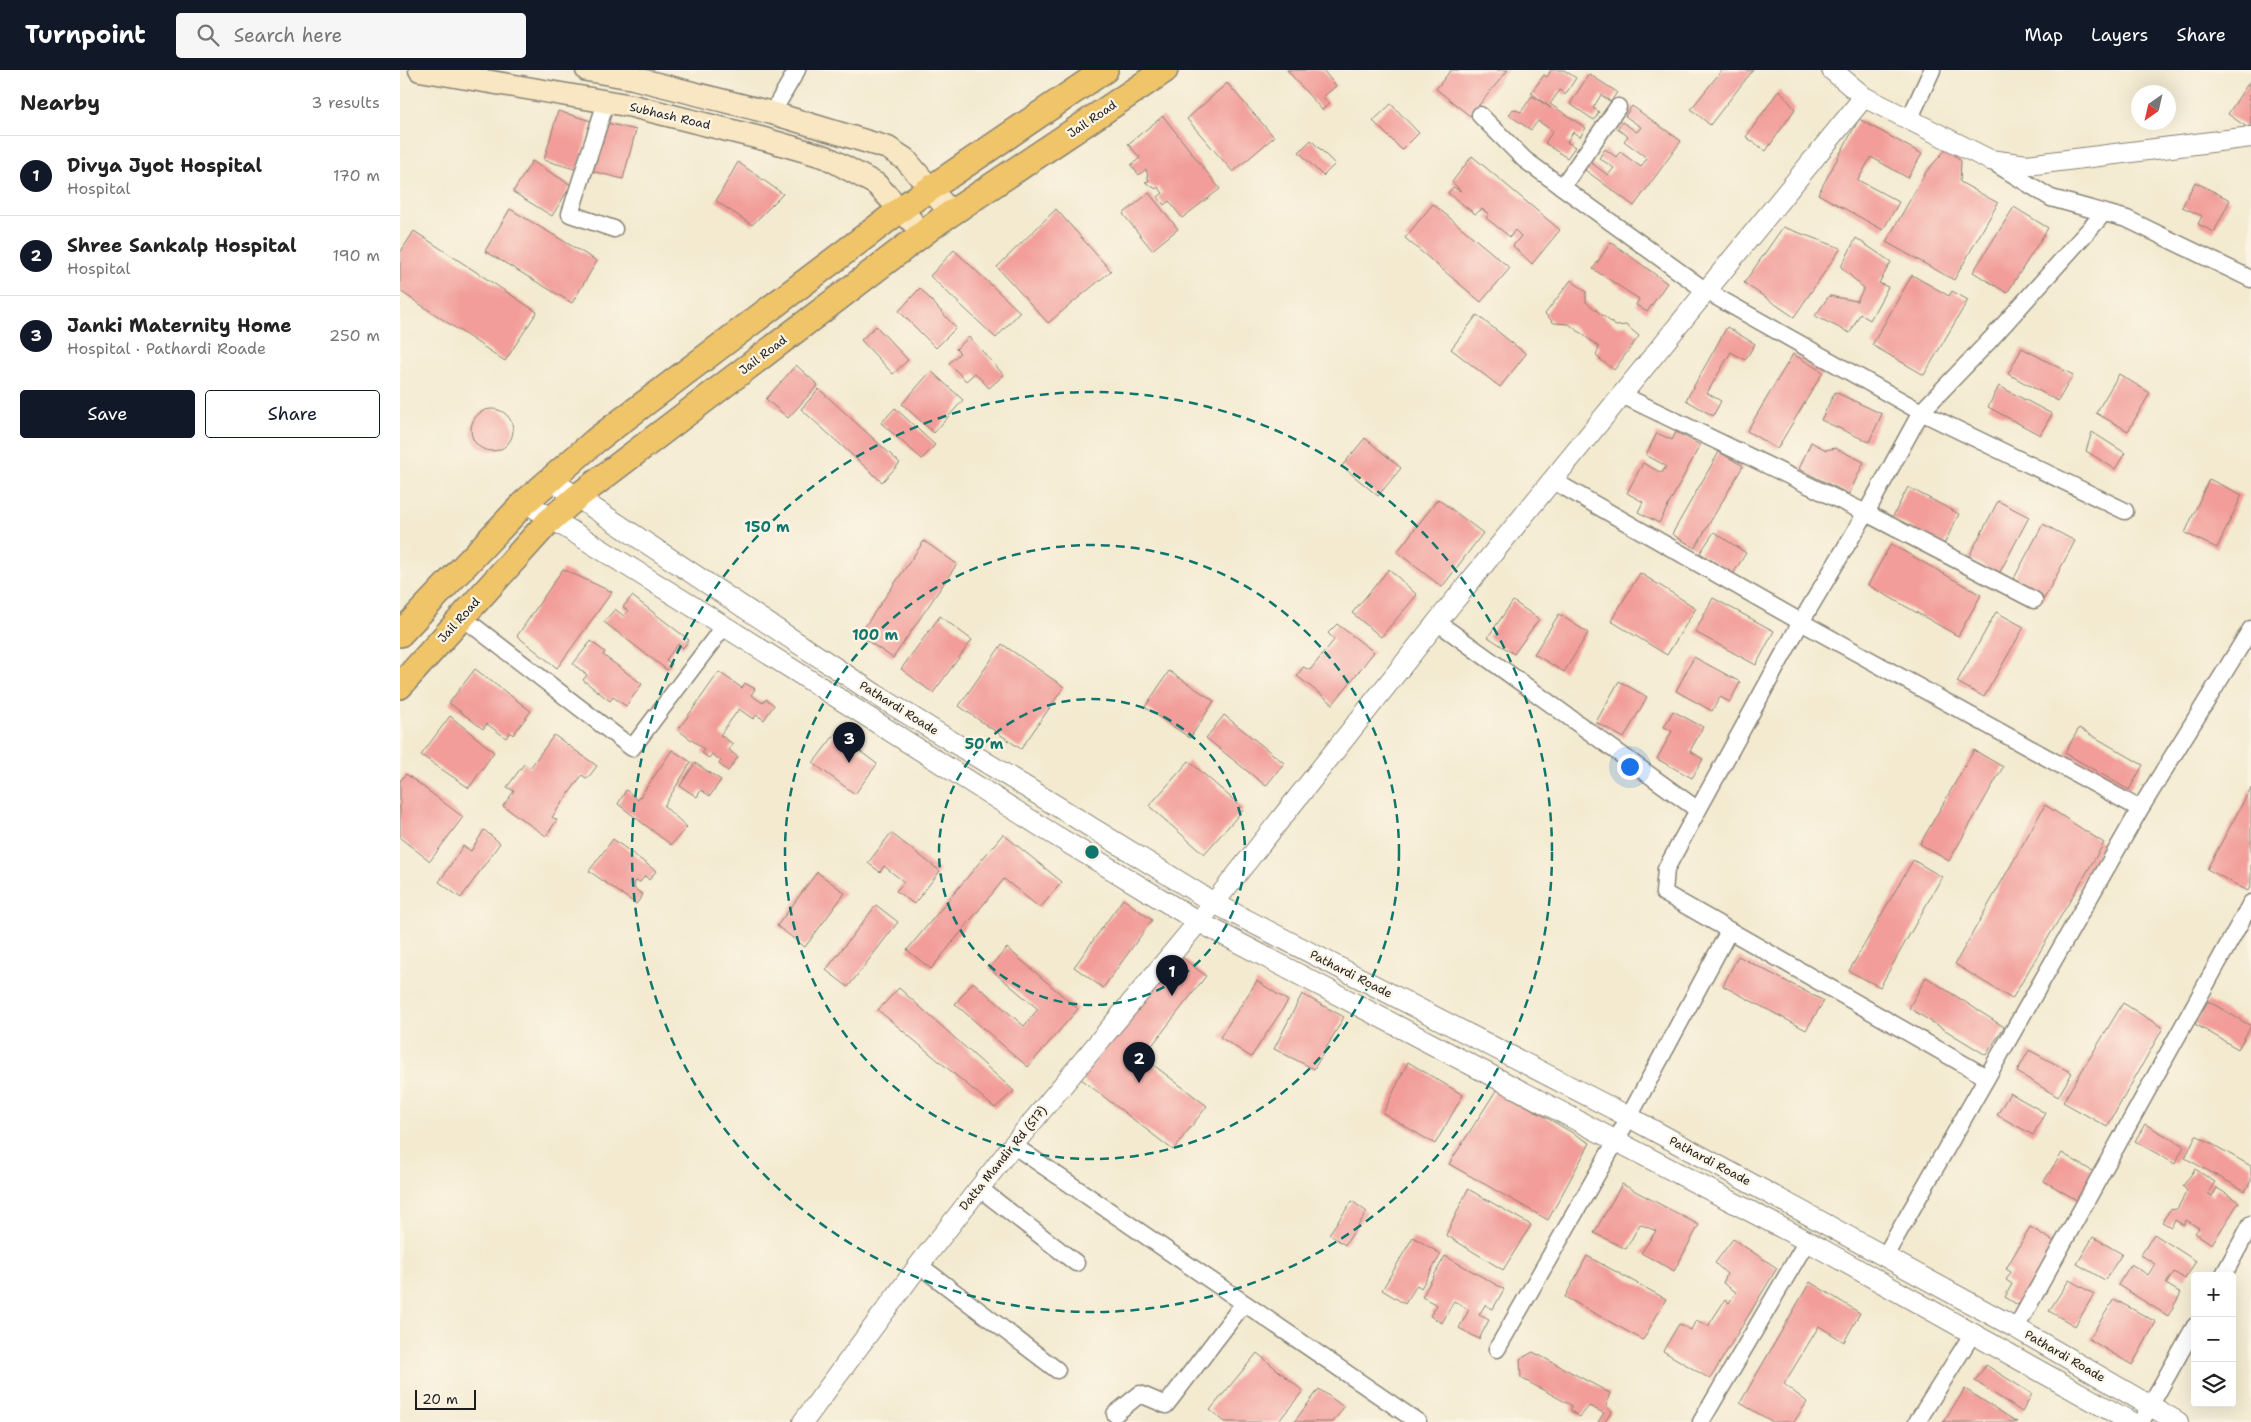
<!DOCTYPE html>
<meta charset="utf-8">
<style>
:root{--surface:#fff;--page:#f6f6f6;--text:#222;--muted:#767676;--line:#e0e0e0;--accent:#111827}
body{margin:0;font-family:"Shantell Sans",sans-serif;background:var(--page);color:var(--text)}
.controls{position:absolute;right:15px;bottom:15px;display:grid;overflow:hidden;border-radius:5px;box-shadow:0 5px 20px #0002}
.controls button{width:45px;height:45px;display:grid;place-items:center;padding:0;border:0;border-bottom:1px solid var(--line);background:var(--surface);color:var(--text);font:25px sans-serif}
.compass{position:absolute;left:1731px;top:15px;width:45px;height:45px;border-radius:50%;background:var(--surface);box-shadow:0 5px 20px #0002;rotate:214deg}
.scale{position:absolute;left:15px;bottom:12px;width:61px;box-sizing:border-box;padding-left:5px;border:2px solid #1c1c1c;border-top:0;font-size:14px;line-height:18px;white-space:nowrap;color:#1c1c1c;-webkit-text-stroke:4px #fcf5e5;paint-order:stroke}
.you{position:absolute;left:1229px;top:696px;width:18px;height:18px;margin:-12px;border:4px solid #fff;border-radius:50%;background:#1a73e8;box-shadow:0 0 0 8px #1a73e833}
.badge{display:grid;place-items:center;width:32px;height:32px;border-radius:50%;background:var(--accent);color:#fff;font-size:16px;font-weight:700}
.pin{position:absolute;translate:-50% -41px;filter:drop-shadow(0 1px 2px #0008)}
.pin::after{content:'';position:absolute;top:26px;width:18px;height:15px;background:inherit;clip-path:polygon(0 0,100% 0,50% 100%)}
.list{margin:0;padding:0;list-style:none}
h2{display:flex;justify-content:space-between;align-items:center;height:65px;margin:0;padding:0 20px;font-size:21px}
h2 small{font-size:16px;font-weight:400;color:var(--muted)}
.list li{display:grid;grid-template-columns:32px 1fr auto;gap:15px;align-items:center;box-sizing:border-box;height:80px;padding:0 20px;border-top:1px solid var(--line)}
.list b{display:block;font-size:19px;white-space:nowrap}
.list p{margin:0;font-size:16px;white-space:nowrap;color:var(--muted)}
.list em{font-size:16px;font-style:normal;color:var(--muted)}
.actions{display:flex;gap:10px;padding:15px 20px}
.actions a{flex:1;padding:11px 0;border:1px solid var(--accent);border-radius:5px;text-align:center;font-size:18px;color:var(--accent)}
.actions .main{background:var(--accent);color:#fff}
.icon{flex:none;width:28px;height:28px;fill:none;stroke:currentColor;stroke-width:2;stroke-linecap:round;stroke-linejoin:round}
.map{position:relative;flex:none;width:1851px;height:1352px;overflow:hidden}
header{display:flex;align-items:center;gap:30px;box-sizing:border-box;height:70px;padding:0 25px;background:var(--accent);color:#fff}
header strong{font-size:24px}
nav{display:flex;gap:28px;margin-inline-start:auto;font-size:18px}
.search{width:350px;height:45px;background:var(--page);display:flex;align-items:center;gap:12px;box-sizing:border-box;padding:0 18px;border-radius:5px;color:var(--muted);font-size:19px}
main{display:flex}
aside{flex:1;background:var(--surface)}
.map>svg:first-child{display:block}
.building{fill:#f29d9a}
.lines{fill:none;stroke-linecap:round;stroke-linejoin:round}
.minor-casing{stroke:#888376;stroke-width:19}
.tertiary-casing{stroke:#888376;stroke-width:22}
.secondary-casing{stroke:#888376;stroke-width:25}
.primary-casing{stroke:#888376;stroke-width:28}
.minor{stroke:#fff;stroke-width:16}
.tertiary{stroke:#fff;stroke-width:20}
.secondary{stroke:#f9e7c3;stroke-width:22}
.primary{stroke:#f0c469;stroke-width:25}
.ring{fill:none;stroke:#0f766e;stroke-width:2.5;stroke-dasharray:9 6}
.labels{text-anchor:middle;stroke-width:4.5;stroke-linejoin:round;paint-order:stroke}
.street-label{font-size:12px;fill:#1c1c1c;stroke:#fcf5e5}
.centre{fill:#0f766e;stroke:#fcf5e5;stroke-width:2.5}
.ring-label{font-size:15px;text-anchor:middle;font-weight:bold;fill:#0f766e;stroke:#fcf5e5;stroke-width:4.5;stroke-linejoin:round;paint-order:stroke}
</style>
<header>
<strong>Turnpoint</strong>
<div class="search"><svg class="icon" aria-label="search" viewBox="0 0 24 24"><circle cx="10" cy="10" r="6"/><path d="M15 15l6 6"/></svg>Search here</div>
<nav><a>Map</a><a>Layers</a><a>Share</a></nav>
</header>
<main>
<aside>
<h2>Nearby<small>3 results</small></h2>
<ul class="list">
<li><span class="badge">1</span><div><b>Divya Jyot Hospital</b><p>Hospital</p></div><em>170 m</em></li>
<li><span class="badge">2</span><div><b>Shree Sankalp Hospital</b><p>Hospital</p></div><em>190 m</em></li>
<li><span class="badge">3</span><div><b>Janki Maternity Home</b><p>Hospital · Pathardi Roade</p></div><em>250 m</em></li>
</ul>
<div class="actions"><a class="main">Save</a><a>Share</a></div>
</aside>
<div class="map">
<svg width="1851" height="1352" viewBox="0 0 1851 1352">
<rect width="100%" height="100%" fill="#fcf5e5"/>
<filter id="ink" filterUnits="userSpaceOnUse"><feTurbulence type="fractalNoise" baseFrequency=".02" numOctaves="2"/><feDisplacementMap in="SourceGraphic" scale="10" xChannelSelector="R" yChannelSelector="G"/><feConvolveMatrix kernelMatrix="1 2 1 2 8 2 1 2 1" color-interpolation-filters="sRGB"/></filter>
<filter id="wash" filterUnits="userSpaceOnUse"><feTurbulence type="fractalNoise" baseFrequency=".0096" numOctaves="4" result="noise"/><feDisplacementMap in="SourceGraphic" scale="20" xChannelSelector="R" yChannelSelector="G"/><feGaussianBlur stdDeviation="1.12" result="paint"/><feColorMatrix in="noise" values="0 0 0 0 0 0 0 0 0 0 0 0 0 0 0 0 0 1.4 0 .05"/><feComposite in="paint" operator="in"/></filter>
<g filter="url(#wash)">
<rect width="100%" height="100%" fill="#f3ead0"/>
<g id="blocks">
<path class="building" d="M 887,0 L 923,0 L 936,16 L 923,27 L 929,34 L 922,40 Z
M 1051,0 L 1108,0 L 1070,46 L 1036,19 Z
M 1151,0 L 1164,0 L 1176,8 L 1165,25 L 1160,20 L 1150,34 L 1186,58 L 1180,67 L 1173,62 L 1167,72 L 1175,77 L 1167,88 L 1145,73 L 1153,61 L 1138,51 L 1131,60 L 1109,45 L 1113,39 L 1121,42 L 1132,26 L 1151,38 L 1131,23 L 1144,5 L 1147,7 Z
M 1322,0 L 1353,0 L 1310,55 L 1291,39 Z
M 1189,4 L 1217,22 L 1211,32 L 1201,25 L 1193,38 L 1199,42 L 1194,50 L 1170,34 Z
M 1849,12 L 1851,53 L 1848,58 L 1828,44 Z
M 827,13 L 874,67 L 833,102 L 787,49 Z
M 1379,20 L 1395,39 L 1366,81 L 1346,67 Z
M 991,34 L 1019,63 L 1002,80 L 973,51 Z
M 1232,36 L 1281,71 L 1234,136 L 1185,100 L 1190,92 L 1208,105 L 1214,98 L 1199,88 L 1205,79 L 1216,87 L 1220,82 L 1241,97 L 1247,88 L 1224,71 L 1228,66 L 1217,59 L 1222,52 L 1237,62 L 1241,57 L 1225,46 Z
M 158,41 L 191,51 L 178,100 L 144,90 Z
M 763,46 L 820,119 L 782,148 L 769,131 L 764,135 L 758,127 L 763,123 L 758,117 L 756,119 L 745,112 L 749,111 L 746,99 L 739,105 L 731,95 L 740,88 L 728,74 Z
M 1459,49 L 1522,84 L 1508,108 L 1471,87 L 1458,110 L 1499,132 L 1483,160 L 1418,124 Z
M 203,52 L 236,60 L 223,109 L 191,101 Z
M 911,70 L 935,94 L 923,106 L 899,82 Z
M 1547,78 L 1561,91 L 1560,112 L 1598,133 L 1554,210 L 1486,172 L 1526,102 Z
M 1072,86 L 1160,160 L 1132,194 L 1113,176 L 1121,166 L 1115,160 L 1110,167 L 1090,151 L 1086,148 L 1089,144 L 1082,139 L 1075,144 L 1048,123 L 1053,117 L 1061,121 L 1052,112 Z
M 132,91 L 171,115 L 152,146 L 113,122 Z
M 338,92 L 383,124 L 352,155 L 316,131 Z
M 1795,112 L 1830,130 L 1814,162 L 1798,154 L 1802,146 L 1782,137 Z
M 749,123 L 778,159 L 752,180 L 723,144 Z
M 1033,134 L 1110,198 L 1081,232 L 1005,168 Z
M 1614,137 L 1648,158 L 1607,223 L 1573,202 Z
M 110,139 L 197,191 L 172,233 L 85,181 Z
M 656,139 L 711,201 L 648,253 L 597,197 Z
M 1383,157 L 1441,178 L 1394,247 L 1344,213 Z
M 14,161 L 137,242 L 105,291 L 0,221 L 0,183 Z
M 1456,168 L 1491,192 L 1479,213 L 1488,217 L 1470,250 L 1460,244 L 1450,263 L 1415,246 L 1429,226 L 1457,231 L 1464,218 L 1441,197 Z
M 1211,172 L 1267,213 L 1247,242 L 1236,235 L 1239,229 L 1193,199 Z
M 554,180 L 620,242 L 596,268 L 530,206 Z
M 1512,205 L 1549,226 L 1552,221 L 1568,230 L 1524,305 L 1472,275 Z
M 1171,210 L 1186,222 L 1186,232 L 1216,256 L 1226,255 L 1239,266 L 1214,300 L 1196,286 L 1199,277 L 1169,254 L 1154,253 L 1145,244 Z
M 520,218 L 556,258 L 536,278 L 499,241 Z
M 1077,245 L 1126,284 L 1100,317 L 1051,279 Z
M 476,256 L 508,290 L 493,304 L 461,270 Z
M 1327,257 L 1355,274 L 1345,290 L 1331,282 L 1307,323 L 1321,331 L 1313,346 L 1286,330 Z
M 569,267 L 604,305 L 589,318 L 575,303 L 566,311 L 549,293 L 560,283 L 556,279 Z
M 1622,278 L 1673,305 L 1658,331 L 1608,304 Z
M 1393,284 L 1423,302 L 1377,379 L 1347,361 Z
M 396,295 L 418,315 L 388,348 L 366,329 Z
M 531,301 L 563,330 L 534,363 L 502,334 Z
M 1719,304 L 1750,323 L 1728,361 L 1696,343 Z
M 1599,316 L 1652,344 L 1640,365 L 1588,337 Z
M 419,319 L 500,393 L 482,412 L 401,339 Z
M 1435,322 L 1482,344 L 1469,372 L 1421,350 Z
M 495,338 L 535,375 L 522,389 L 481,353 Z
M71 360a21 21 0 1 1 42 0a21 21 0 1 1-42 0Z
M 1276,362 L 1300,375 L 1259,453 L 1238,442 L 1243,432 L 1227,423 L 1243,393 L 1262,403 L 1266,396 L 1246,385 L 1257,363 L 1272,370 Z
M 1692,362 L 1725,383 L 1715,399 L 1686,381 Z
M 965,368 L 1001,398 L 978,426 L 942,396 Z
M 1411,372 L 1426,380 L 1435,378 L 1464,392 L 1449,424 L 1399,399 Z
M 1319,382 L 1343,396 L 1295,478 L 1272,464 Z
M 1809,409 L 1842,425 L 1817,478 L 1785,463 Z
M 1508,417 L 1559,444 L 1544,474 L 1492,448 Z
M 1038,429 L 1083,463 L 1042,517 L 997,482 Z
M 1598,431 L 1629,447 L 1599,504 L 1568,488 Z
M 1643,454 L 1675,471 L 1644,529 L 1612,512 Z
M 1314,462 L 1346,483 L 1333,504 L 1300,483 Z
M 524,471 L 557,494 L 493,588 L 459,565 Z
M 1491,474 L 1581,525 L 1558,566 L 1468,515 Z
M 163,499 L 212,522 L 157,598 L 117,566 Z
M 989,499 L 1017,525 L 981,567 L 952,543 Z
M 1240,503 L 1296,538 L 1267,585 L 1211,551 Z
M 232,526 L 289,570 L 283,578 L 278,574 L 266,590 L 272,594 L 267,600 L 204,552 L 215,539 L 224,546 L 228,541 L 223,537 Z
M 1313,528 L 1374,561 L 1356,595 L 1295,562 Z
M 1113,531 L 1139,549 L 1114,584 L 1088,567 Z
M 1596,542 L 1624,557 L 1584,627 L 1557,612 Z
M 1159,544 L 1188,563 L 1164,602 L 1134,584 Z
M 540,546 L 572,570 L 533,623 L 501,599 Z
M 937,554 L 974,582 L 933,634 L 897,606 L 903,597 L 910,600 L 934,570 L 928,563 Z
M 191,571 L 205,582 L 203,585 L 242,614 L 226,636 L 213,627 L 210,631 L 183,610 L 187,605 L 173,594 Z
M 602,574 L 664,617 L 621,679 L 559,636 Z
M 1294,587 L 1340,612 L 1330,632 L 1320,627 L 1312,641 L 1276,621 Z
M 75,599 L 131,641 L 113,665 L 110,662 L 106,668 L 87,654 L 83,659 L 49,633 Z
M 769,601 L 814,631 L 790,668 L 745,637 Z
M 319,602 L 342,618 L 345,613 L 355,619 L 351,625 L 363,633 L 366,629 L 374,635 L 364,650 L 357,645 L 353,649 L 339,639 L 320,665 L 333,674 L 329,680 L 338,687 L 328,701 L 319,694 L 321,691 L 312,684 L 309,688 L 302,683 L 304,679 L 278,660 Z
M 1219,611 L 1247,627 L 1224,668 L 1196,652 Z
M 1273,641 L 1303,657 L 1290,681 L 1303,689 L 1292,708 L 1257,689 L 1272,661 L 1264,657 Z
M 824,645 L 884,693 L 866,716 L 806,668 Z
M 50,646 L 94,682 L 69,718 L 21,685 Z
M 1679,658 L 1743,695 L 1729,720 L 1665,683 Z
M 436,663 L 477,694 L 455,724 L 413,693 Z
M 154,665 L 197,696 L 187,709 L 182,705 L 152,747 L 157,750 L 146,766 L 103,736 L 114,721 L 107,717 L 124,694 L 130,698 Z
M 272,680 L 291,692 L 264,736 L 287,757 L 271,775 L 218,734 L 226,720 L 238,730 Z
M 1574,680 L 1603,697 L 1549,791 L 1520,774 Z
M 789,691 L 844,739 L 804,784 L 749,736 Z
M 295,693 L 321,710 L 310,726 L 301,720 L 297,727 L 280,716 Z
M 6,704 L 63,747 L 30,791 L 0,768 L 0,711 Z
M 1851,718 L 1851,816 L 1848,821 L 1807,799 Z
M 1645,735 L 1704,773 L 1612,929 L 1555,894 Z
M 84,760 L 100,773 L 61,828 L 39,812 L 63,776 L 71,781 Z
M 491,763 L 540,801 L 514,834 L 496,821 L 504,812 L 484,796 L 480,802 L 468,793 Z
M 603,764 L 662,812 L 640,838 L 604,809 L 531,899 L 507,880 Z
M 213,769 L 256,801 L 249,810 L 245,806 L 240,812 L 235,811 L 234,818 L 243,825 L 236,834 L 189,801 Z
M 1513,790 L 1542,807 L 1480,917 L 1449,901 Z
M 417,802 L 445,823 L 405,877 L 377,856 Z
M 723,829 L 752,850 L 703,918 L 674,897 Z
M 476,835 L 498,852 L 448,917 L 426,900 Z
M 607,878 L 678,939 L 628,997 L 555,934 L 573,912 L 624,956 L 638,939 L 589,898 Z
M 778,884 L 806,906 L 743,987 L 807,1036 L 773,1080 L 681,1009 Z
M 1338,886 L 1424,931 L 1406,960 L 1323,916 Z
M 1526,907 L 1604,957 L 1586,985 L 1509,938 Z
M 857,911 L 888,931 L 851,987 L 820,967 Z
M 499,918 L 614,1021 L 595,1038 L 478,940 Z
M 902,924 L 944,947 L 914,999 L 874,979 Z
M 1808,931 L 1851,956 L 1838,979 L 1795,954 Z
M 1723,933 L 1763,958 L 1707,1057 L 1663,1032 Z
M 1629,980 L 1672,1003 L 1658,1027 L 1617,1002 Z
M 1008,992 L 1063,1025 L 1035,1074 L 983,1043 Z
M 1097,1019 L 1190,1073 L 1148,1150 L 1049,1094 Z
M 1610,1023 L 1645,1043 L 1633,1065 L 1597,1045 Z
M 1745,1054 L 1784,1076 L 1775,1094 L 1735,1071 Z
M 1796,1065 L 1851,1096 L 1851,1111 L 1845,1121 L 1785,1088 Z
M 1662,1083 L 1697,1104 L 1680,1132 L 1644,1111 Z
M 1795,1099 L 1815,1112 L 1808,1123 L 1812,1126 L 1817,1118 L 1839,1132 L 1812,1174 L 1795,1163 L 1799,1158 L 1786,1150 L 1783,1155 L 1775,1150 L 1771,1157 L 1762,1152 L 1770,1140 L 1777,1139 L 1787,1121 L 1783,1116 Z
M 1222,1114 L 1299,1155 L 1274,1201 L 1241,1183 L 1256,1161 L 1240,1154 L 1226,1179 L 1194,1163 Z
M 1068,1119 L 1131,1155 L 1103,1200 L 1046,1165 Z
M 952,1131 L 967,1142 L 945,1175 L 929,1164 Z
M 1630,1157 L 1655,1172 L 1618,1235 L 1605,1227 L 1612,1214 L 1606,1210 L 1611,1202 L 1606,1199 Z
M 1754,1164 L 1796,1191 L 1785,1209 L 1774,1202 L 1766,1214 L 1781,1223 L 1768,1246 L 1718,1215 L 1731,1194 L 1748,1205 L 1755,1194 L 1741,1185 Z
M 1013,1167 L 1041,1184 L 1021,1218 L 1017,1215 L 1005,1234 L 982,1220 Z
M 1693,1167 L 1722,1184 L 1705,1210 L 1677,1194 Z
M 1333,1169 L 1377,1198 L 1310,1309 L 1263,1281 L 1279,1254 L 1291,1260 L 1296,1250 L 1308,1256 L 1325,1230 L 1329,1233 L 1336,1222 L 1323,1213 L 1327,1204 L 1315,1193 Z
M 1045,1186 L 1104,1219 L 1093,1239 L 1085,1235 L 1079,1245 L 1089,1250 L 1079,1269 L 1059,1258 L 1069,1240 L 1054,1231 L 1042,1253 L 1030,1246 L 1037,1235 L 1022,1227 Z
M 1187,1186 L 1266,1229 L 1243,1270 L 1165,1227 Z
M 1669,1210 L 1694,1224 L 1675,1256 L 1649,1241 Z
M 1410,1212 L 1460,1243 L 1444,1272 L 1419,1256 L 1384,1314 L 1407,1332 L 1394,1352 L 1373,1352 L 1340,1333 Z
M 1714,1229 L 1756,1252 L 1732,1295 L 1689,1269 Z
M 1133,1282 L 1210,1323 L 1206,1336 L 1212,1341 L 1205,1352 L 1198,1352 L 1204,1343 L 1189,1336 L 1180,1347 L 1171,1341 L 1171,1335 L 1121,1308 L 1120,1289 Z
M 857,1283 L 903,1321 L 878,1352 L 825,1352 L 810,1340 Z
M 1586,1295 L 1632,1324 L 1622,1342 L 1575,1311 Z
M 919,1319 L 944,1337 L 933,1352 L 894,1352 Z
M 1565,1319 L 1617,1352 L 1543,1352 Z"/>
</g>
</g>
<g filter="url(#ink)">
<use href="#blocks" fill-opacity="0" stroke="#888376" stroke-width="1"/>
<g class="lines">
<defs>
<path id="minor" d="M 206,32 L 170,144 L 214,159
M 372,43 L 397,0
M 1080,45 L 1125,90 L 1306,221 L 1521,342 L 1725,441
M 1509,50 L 1532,0
M 1593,92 L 1651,128 L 1727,149 L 1851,209
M 1162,117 L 1218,37
M 1222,325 L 1466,443 L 1634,530
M 1152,410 L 1401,552 L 1740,739
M 62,547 L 232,678 L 324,556
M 1037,552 L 1298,740 L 1401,552 L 1466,443 L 1521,342 L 1590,270 L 1704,143
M 1298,740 L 1266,799 L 1264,823 L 1586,1007
M 613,1075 L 1018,1352
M 579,1118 L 676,1193
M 1485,1186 L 1740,739 L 1851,559
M 519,1195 L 657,1300
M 1823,1206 L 1851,1154
M 1616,1258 L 1851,833
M 1097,1279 L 1216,1071 L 1329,861
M 715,1344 L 740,1324 L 766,1335 L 844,1233
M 1301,1352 L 1407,1171
M 1517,1352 L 1573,1263
M 1741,1352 L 1795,1256"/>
<path id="tertiary" d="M 1432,0 L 1464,27 L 1590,90 L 1627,95 L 1851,67
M 151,410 L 475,624 L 814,833 L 1229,1047 L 1616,1258 L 1778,1352
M 125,432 L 324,556 L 648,761 L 799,852 L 1407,1171 L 1731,1352
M 403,1352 L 519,1195 L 613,1075 L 814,833 L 1037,552 L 1464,27"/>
<path id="secondary" d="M 20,0 L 232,36 L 364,69 L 426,87 L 476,114 L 523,163
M 187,0 L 233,8 L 372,43 L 488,78 L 505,89 L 551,143"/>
<path id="primary" d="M 0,564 L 125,432 L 195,371 L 512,131 L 705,0
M 0,616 L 148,452 L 177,427 L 538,152 L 765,0"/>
</defs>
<use href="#minor" class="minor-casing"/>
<use href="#tertiary" class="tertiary-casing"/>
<use href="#secondary" class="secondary-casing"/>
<use href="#primary" class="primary-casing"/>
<use href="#minor" class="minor"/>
<use href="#tertiary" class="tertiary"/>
<use href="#secondary" class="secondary"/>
<use href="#primary" class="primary"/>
</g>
</g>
<g class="ring">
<circle cx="692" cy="782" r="153"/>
<circle cx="692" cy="782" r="307"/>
<circle cx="692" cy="782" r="460"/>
</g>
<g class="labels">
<g class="street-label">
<text transform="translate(270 46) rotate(13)" y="4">Subhash Road</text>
<text transform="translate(692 49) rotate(-34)" y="4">Jail Road</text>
<text transform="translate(363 285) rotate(-37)" y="4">Jail Road</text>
<text transform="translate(59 550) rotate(-48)" y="4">Jail Road</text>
<text transform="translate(499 638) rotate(32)" y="4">Pathardi Roade</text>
<text transform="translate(951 904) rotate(27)" y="4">Pathardi Roade</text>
<text transform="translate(603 1088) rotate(-51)" y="4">Datta Mandir Rd (S17)</text>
<text transform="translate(1310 1091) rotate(28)" y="4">Pathardi Roade</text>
<text transform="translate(1665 1286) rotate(30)" y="4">Pathardi Roade</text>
</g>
</g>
<circle cx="692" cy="782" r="8" class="centre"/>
<g class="ring-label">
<text x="367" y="462">150 m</text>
<text x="475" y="570">100 m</text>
<text x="584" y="679">50 m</text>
</g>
</svg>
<div class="controls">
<button>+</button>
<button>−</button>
<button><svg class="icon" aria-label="layers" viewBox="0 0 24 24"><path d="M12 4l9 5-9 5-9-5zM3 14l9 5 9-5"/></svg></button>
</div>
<svg class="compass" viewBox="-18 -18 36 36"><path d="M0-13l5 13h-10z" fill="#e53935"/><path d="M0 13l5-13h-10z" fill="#767676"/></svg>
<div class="scale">20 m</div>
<div class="you"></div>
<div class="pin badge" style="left:772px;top:926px">1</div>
<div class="pin badge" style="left:739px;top:1013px">2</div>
<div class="pin badge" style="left:449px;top:693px">3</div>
</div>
</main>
